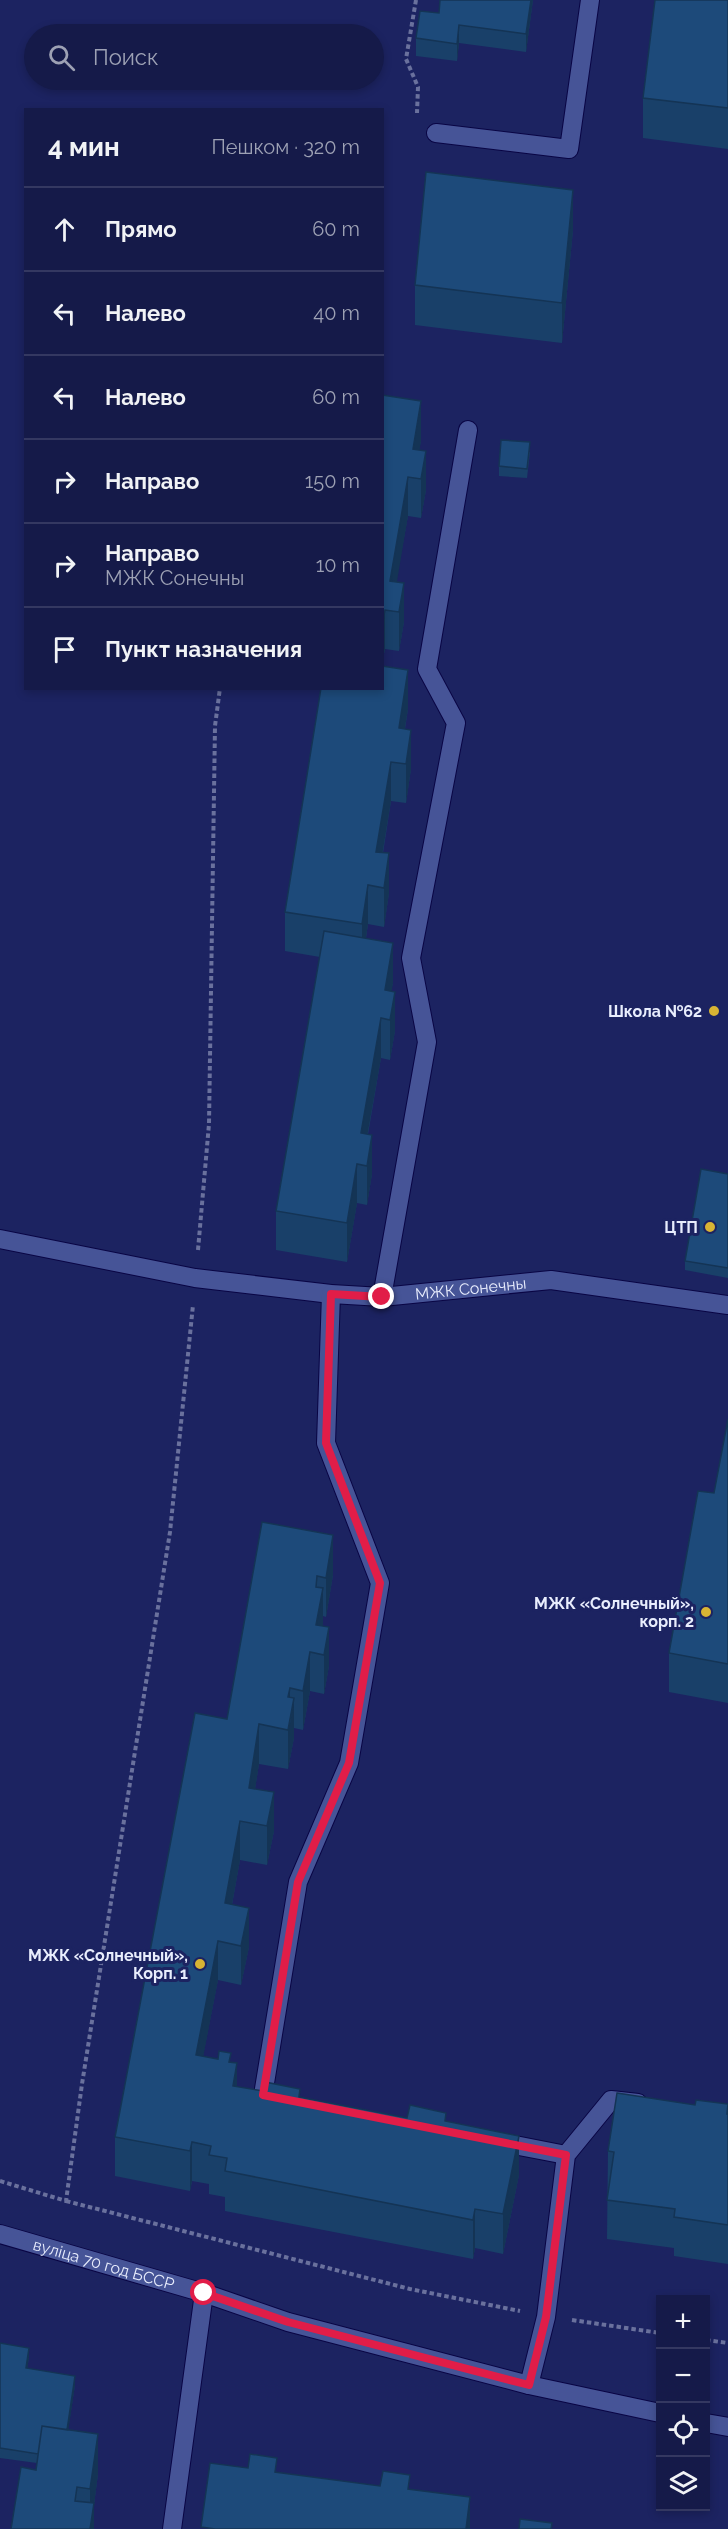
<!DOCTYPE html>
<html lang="ru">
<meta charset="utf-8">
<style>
:root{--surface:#151a49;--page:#222753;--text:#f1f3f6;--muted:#9da1b4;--line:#343861}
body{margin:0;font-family:Raleway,sans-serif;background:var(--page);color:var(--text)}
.controls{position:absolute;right:18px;bottom:18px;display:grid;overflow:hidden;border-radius:0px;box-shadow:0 3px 9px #0003}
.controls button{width:54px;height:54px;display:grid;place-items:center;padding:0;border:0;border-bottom:2px solid var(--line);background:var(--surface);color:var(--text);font:30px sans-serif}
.stop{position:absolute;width:18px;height:18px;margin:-14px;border:4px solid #e11d48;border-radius:50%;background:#fff}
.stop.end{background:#e11d48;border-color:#fff;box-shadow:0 2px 6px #0008}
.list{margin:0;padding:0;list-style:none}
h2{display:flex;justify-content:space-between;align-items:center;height:78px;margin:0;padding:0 24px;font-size:26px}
h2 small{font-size:20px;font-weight:400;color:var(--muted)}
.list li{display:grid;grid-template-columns:39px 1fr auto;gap:18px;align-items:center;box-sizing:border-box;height:84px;padding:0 24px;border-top:2px solid var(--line)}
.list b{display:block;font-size:22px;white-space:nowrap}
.list p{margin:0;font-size:20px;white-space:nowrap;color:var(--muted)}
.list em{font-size:20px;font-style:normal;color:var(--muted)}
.icon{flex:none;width:33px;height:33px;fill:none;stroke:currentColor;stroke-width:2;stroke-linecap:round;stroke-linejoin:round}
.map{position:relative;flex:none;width:728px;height:2529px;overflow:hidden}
.search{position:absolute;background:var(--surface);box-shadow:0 3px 9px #0003;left:24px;top:24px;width:360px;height:66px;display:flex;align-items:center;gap:15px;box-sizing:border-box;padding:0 21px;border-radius:33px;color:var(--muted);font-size:22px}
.panel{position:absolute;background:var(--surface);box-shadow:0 3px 9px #0003;left:24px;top:108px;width:360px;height:582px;border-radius:0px}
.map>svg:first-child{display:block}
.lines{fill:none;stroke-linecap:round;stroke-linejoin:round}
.minor-casing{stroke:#090544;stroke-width:20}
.path{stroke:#6a719d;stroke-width:4;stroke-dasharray:4.5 3;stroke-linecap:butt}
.minor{stroke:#465497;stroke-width:18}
.wall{fill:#194069}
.shaded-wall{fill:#143455}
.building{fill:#1d4a7a;stroke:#143455;stroke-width:1.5}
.route{stroke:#e11d48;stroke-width:8}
.poi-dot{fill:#d8b434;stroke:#1c2361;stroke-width:2}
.labels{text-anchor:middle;stroke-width:6;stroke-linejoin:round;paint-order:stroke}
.poi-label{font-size:16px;font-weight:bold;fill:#e8edfd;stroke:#1c2361;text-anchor:end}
.street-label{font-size:16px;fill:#e8edfd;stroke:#1c2361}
</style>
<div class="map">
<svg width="728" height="2529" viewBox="0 0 728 2529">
<rect width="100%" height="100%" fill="#1c2361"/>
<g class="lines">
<defs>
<g id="minor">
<path d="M 436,133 L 569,149 L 590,0"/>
<path id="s1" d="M 0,1239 L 195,1278 L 331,1294 L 382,1297 L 551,1280 L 728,1305"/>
<path d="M 382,1297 L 427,1042 L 411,958 L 456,723 L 427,669 L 468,430"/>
<path d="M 273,2097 L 263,2095 L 298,1882 L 349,1763 L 380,1583 L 326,1443 L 331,1294"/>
<path d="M 494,2141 L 566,2155"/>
<path id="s2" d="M 0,2234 L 204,2293 L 288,2322 L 529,2385 L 660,2413"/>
<path d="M 529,2385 L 546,2317 L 566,2155 L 611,2100 L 638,2103"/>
<path d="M 706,2423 L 728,2427"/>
<path d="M 172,2529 L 204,2293"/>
</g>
</defs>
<use href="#minor" class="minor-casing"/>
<path class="path" d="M 416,0 L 406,59 L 418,87 L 417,113
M 198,1250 L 209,1124 L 215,726 L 220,688
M 0,2181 L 66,2201 L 82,2084 L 170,1532 L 193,1305
M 66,2201 L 410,2289 L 520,2311
M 572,2320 L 660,2333
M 706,2340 L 728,2343"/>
<use href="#minor" class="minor"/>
</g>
<path class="wall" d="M 533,0 L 526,52 L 459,43 L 457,61 L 416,56 L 416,38 L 439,13 Z
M 728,0 L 728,149 L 643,138 L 643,98 Z
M 573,230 L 562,343 L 415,325 L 415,285 Z
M 382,395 L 421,441 L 419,450 L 426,490 L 421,518 L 408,516 L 396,582 L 404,622 L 399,651 L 385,649 L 382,663 Z
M 530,452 L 527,478 L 499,476 L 499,466 Z
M 408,709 L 405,729 L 411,769 L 406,803 L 391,801 L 383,853 L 389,893 L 384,927 L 368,924 L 366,938 L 393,983 L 391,991 L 395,1031 L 390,1060 L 381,1058 L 368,1134 L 372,1174 L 367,1205 L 357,1203 L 347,1262 L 276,1250 L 276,1211 L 320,957 L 285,951 L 285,912 Z
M 728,1174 L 728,1278 L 685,1270 L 685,1261 Z
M 728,1419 L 728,1703 L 669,1692 L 669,1653 L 714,1493 Z
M 262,1522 L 333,1575 L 326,1617 L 323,1616 L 323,1626 L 329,1666 L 324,1694 L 310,1691 L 303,1730 L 294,1728 L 294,1738 L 288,1769 L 259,1764 L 255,1789 L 274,1831 L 267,1865 L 240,1860 L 232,1905 L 249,1947 L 241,1985 L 218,1980 L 203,2056 L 231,2062 L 237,2087 L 300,2097 L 407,2118 L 446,2122 L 519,2175 L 503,2254 L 475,2248 L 473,2259 L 225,2211 L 225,2197 L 209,2194 L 209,2184 L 192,2181 L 190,2191 L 115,2176 L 115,2137 L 227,1719 Z
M 728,2104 L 728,2264 L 674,2256 L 674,2248 L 607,2239 L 608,2151 L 695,2105 Z
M 0,2343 L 29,2357 L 27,2369 L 75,2385 L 68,2430 L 98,2474 L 94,2505 L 94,2529 L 36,2470 L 37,2463 L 0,2458 Z"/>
<path class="shaded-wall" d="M 531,0 L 533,0 L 526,52 L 526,34 Z
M 459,25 L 459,43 L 457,61 L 457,44 Z
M 573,190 L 573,230 L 562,343 L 562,303 Z
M 421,401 L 421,441 L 415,478 L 413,449 Z
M 426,451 L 426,490 L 421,518 L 421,479 Z
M 408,477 L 408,516 L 392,611 L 390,581 Z
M 404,583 L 404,622 L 399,651 L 399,612 Z
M 385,610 L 385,649 L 382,663 L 382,624 Z
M 408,670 L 408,709 L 399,763 L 399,728 Z
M 411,730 L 411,769 L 406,803 L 406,764 Z
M 391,762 L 391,801 L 377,886 L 376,852 Z
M 389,853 L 389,893 L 384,927 L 384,888 Z
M 368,885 L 368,924 L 362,963 L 362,924 Z
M 393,943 L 393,983 L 387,1020 L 385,990 Z
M 395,992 L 395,1031 L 390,1060 L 390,1020 Z
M 381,1018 L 381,1058 L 362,1165 L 361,1133 Z
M 372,1135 L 372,1174 L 367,1205 L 367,1166 Z
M 357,1164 L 357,1203 L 347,1262 L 347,1223 Z
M 333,1535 L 333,1575 L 326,1617 L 326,1578 Z
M 323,1588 L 323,1627 L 316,1625 Z
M 329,1627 L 329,1666 L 324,1694 L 324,1655 Z
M 310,1652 L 310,1691 L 303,1730 L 303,1691 Z
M 290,1688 L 290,1724 L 294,1698 L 294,1738 L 288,1769 L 288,1697 Z
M 259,1724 L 259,1764 L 250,1822 L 249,1788 Z
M 274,1792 L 274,1831 L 267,1865 L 267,1826 Z
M 240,1821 L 240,1860 L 225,1943 L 225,1903 Z
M 249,1908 L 249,1947 L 241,1985 L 241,1946 Z
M 218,1941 L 218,1980 L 196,2094 L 196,2055 Z
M 237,2063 L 237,2102 L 233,2086 Z
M 519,2136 L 519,2175 L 503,2254 L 503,2214 Z
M 192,2142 L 192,2181 L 190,2191 L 190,2151 Z
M 475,2209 L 475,2248 L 473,2259 L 473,2220 Z
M 29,2348 L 29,2357 L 26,2378 L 26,2368 Z
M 75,2376 L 75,2385 L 63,2467 L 63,2458 Z
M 98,2434 L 98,2474 L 94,2505 L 94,2529 L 90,2529 L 90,2489 Z
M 470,2497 L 470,2529 L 466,2529 Z"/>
<path class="building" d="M 440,0 L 531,0 L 526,34 L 459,25 L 457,44 L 416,38 L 420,11 L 439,13 Z
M 655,0 L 728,0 L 728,108 L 643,98 Z
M 426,172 L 573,190 L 562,303 L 415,285 Z
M 382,395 L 421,401 L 413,449 L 426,451 L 421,479 L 408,477 L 390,581 L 404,583 L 399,612 L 385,610 L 382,624 Z
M 501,440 L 530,442 L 527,469 L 499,466 Z
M 382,666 L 408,670 L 399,728 L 411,730 L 406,764 L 391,762 L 376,852 L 389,853 L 384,888 L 368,885 L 362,924 L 285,912 L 321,688 L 382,688 Z
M 324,931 L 393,943 L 385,990 L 395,992 L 390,1020 L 381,1018 L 361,1133 L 372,1135 L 367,1166 L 357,1164 L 347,1223 L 276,1211 Z
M 701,1169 L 728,1174 L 728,1268 L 685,1261 Z
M 728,1419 L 728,1664 L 669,1653 L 698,1491 L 714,1493 Z
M 262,1522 L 333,1535 L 326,1578 L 317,1576 L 316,1587 L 323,1588 L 316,1625 L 329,1627 L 324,1655 L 310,1652 L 303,1691 L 290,1688 L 288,1697 L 294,1698 L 288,1730 L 259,1724 L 249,1788 L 274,1792 L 267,1826 L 240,1821 L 225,1903 L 249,1908 L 241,1946 L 218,1941 L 196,2055 L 218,2059 L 219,2051 L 231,2053 L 229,2062 L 237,2063 L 233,2086 L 263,2091 L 265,2082 L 300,2089 L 299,2097 L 407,2118 L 410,2105 L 446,2113 L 445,2121 L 519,2136 L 503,2214 L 475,2209 L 473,2220 L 225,2171 L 227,2158 L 209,2155 L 211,2146 L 192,2142 L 190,2151 L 115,2137 L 195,1713 L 227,1719 Z
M 617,2093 L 695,2105 L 696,2100 L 728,2104 L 727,2114 L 728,2114 L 728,2225 L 674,2217 L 675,2209 L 607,2200 L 614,2152 L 608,2151 Z
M 0,2343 L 29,2348 L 26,2368 L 75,2376 L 67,2430 L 42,2426 L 38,2454 L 0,2448 Z
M 42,2426 L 98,2434 L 90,2489 L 77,2487 L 75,2501 L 94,2503 L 90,2529 L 11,2529 L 21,2467 L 36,2470 Z
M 250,2454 L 277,2458 L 275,2472 L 380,2486 L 383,2471 L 410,2475 L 408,2489 L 470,2497 L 466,2529 L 215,2529 L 201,2527 L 210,2463 L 248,2468 Z
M 520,2519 L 552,2523 L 551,2529 L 519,2529 Z"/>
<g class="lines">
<path class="route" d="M 204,2293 L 288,2322 L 529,2385 L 546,2317 L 566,2155 L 263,2095 L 298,1882 L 349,1763 L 380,1583 L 326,1443 L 331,1294 L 382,1297"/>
</g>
<g class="poi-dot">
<circle cx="714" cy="1011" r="6"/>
<circle cx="710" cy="1227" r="6"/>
<circle cx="706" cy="1612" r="6"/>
<circle cx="200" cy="1964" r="6"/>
</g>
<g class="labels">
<g class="poi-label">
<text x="702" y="1017">Школа №62</text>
<text x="698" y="1233">ЦТП</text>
<text x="694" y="1609">МЖК «Солнечный»,<tspan x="694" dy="18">корп. 2</tspan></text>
<text x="188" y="1961">МЖК «Солнечный»,<tspan x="188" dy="18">Корп. 1</tspan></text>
</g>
<g class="street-label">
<text dy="6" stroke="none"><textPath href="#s1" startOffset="476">МЖК Сонечны</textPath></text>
<text dy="6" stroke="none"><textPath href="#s2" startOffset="108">вуліца 70 год БССР</textPath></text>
</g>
</g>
</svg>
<div class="controls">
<button>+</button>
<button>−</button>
<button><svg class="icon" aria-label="locate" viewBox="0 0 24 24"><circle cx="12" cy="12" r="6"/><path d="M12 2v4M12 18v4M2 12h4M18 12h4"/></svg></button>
<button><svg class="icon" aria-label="layers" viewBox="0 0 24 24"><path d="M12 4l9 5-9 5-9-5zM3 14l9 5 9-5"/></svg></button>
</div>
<div class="stop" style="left:204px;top:2293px"></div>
<div class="stop end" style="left:382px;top:1297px"></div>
<div class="search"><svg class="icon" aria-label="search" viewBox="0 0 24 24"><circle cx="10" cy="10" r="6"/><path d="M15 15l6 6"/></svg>Поиск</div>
<section class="panel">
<h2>4 мин<small>Пешком · 320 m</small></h2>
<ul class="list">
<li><svg class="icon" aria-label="ahead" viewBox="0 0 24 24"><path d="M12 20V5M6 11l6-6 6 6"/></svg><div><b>Прямо</b></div><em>60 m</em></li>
<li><svg class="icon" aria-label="left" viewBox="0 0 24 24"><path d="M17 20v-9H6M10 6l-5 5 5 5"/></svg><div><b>Налево</b></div><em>40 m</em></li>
<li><svg class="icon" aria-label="left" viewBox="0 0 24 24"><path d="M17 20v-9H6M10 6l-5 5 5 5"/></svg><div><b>Налево</b></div><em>60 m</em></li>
<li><svg class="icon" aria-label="right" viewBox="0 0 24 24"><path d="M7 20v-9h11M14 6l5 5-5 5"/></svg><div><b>Направо</b></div><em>150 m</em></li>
<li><svg class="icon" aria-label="right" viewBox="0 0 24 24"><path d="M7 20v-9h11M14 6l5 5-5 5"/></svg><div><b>Направо</b><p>МЖК Сонечны</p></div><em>10 m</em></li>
<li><svg class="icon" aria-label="arrive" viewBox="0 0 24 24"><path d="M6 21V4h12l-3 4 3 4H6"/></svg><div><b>Пункт назначения</b></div></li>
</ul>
</section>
</div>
